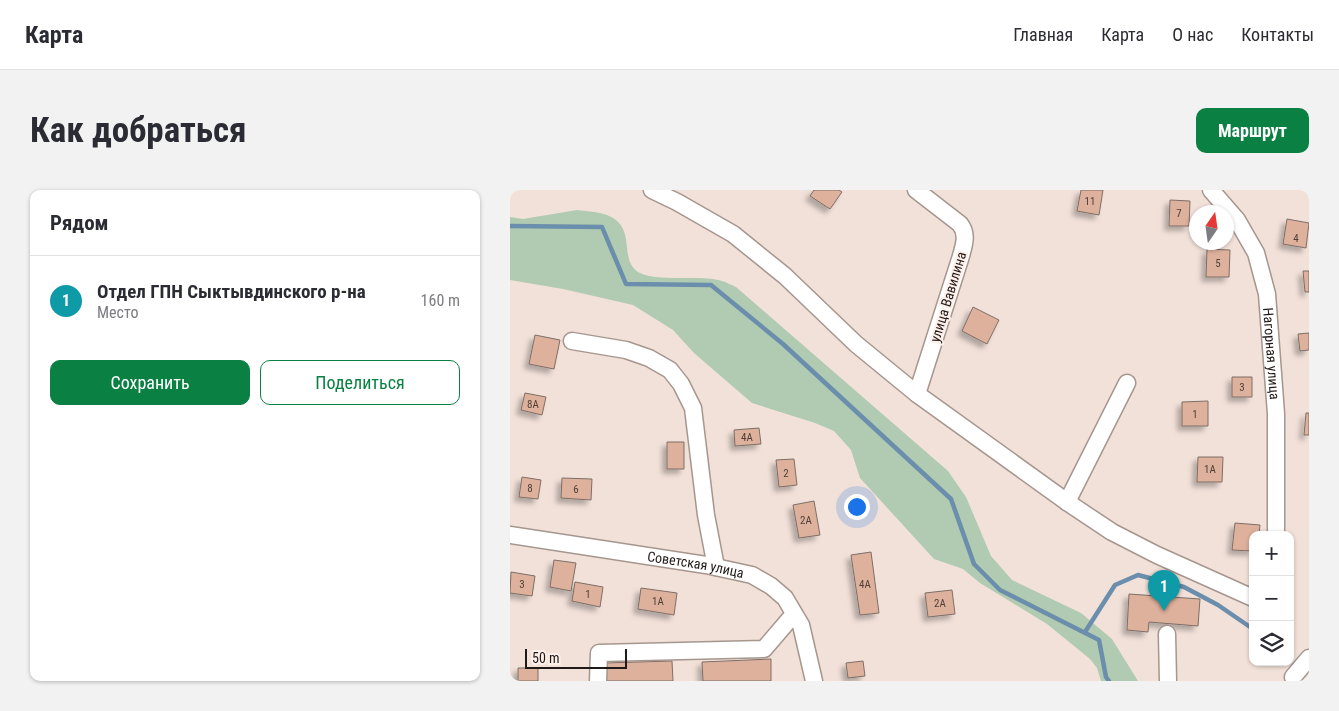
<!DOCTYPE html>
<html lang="ru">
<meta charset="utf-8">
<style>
:root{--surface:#fff;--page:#f2f2f3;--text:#2b2b33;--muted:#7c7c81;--line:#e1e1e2;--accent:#0b8043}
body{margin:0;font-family:"Roboto Condensed",sans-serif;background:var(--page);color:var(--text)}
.controls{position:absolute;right:15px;bottom:15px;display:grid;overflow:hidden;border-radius:10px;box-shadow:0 1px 4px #0004}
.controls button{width:45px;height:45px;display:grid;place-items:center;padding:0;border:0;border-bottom:1px solid var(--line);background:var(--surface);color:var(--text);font:25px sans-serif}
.compass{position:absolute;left:679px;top:15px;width:45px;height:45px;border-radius:50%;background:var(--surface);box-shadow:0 1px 4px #0004;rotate:13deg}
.scale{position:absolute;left:15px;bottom:12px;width:102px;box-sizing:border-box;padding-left:5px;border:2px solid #1f1917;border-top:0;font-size:14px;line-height:18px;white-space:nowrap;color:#1f1917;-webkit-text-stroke:4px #fdefe9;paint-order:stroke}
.you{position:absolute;left:346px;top:316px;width:18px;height:18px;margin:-12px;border:4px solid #fff;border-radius:50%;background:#1a73e8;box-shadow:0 0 0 8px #1a73e833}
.badge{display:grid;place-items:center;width:32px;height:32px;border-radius:50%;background:var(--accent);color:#fff;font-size:16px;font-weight:700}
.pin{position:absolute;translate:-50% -41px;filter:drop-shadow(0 1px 2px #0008)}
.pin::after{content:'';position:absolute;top:26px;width:18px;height:15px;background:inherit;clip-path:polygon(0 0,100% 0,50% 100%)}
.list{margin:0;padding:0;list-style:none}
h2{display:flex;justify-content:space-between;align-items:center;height:65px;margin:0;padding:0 20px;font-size:21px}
h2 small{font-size:16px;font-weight:400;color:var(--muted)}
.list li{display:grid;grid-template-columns:32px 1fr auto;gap:15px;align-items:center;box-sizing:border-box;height:90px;padding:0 20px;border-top:1px solid var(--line)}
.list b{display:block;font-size:19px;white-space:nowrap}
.list p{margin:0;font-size:16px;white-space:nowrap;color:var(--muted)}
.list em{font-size:16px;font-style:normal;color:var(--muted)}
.actions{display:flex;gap:10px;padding:15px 20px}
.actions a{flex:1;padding:11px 0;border:1px solid var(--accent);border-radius:10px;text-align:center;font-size:18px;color:var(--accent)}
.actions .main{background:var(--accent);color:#fff}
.icon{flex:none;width:28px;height:28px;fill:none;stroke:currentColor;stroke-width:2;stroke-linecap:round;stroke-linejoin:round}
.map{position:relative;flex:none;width:799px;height:491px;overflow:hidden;border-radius:10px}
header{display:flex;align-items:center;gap:30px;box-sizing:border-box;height:70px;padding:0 25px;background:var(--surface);border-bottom:1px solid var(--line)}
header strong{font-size:24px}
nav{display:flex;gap:28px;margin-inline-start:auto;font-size:18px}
.intro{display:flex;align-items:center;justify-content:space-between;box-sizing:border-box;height:120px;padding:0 30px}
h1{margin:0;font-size:35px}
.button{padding:12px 22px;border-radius:10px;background:var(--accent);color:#fff;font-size:18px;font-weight:700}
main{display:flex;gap:30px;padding:0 30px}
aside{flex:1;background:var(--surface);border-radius:10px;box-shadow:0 1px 4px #0004}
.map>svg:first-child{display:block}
.green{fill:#b0cbb1}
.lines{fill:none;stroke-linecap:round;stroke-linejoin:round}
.stream{stroke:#6b8ead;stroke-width:4.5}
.building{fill:#deb19c;stroke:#7d6e67;filter:url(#shadow)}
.minor-casing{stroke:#a5968e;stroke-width:19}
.minor{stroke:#fff;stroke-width:16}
.labels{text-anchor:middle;stroke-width:4;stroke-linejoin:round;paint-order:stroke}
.number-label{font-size:11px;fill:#4f3f38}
.street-label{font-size:14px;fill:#1f1917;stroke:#fdefe9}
</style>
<header>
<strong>Карта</strong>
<nav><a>Главная</a><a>Карта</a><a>О нас</a><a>Контакты</a></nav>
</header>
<div class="intro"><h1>Как добраться</h1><a class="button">Маршрут</a></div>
<main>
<aside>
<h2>Рядом<small></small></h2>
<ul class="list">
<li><span class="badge" style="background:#0f9aa8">1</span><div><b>Отдел ГПН Сыктывдинского р-на</b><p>Место</p></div><em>160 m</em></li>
</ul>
<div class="actions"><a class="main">Сохранить</a><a>Поделиться</a></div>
</aside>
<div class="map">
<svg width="799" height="491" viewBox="0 0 799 491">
<defs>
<filter id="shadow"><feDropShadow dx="-4.5" dy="4.5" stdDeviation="2.5" flood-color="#0004"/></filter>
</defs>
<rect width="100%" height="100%" fill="#f2e1d9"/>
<path class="green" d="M 67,20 C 76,21 88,22 97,25 C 128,37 108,69 128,82 C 146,93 191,84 212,91 C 216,92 221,95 226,97 L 438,281 L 456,307 L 481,366 L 502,390 L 571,423 L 602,449 L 628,491 L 591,491 L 587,478 L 580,469 L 537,434 L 470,393 L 453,379 L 424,369 L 350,288 L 341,260 L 324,241 L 305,233 L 242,213 L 184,163 L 163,140 L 123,115 L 53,99 L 0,90 L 0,27 L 13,29 Z"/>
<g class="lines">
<path class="stream" d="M 0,36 L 92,37 L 116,94 L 201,95 L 273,154 L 441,309 L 464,374 L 490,400 L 589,450 L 596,487 L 599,491
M 575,442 L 605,395 L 628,385 L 674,397 L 708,415 L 743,439"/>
</g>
<path class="building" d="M 304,0 L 329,0 L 332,2 L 320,19 L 300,6 Z
M 571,0 L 593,0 L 589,25 L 567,21 Z
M 660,10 L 680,11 L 679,36 L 659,36 Z
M 777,29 L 799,33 L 796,58 L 773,54 Z
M 697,59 L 720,60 L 719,87 L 696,87 Z
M 793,81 L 799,81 L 799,102 L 795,102 Z
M 463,117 L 489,130 L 477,154 L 452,141 Z
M 799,143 L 799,160 L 790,161 L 788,144 Z
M 25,145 L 50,150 L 44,179 L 19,174 Z
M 722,187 L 742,187 L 742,207 L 722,207 Z
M 15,203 L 36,207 L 32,225 L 11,220 Z
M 698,211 L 698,236 L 672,236 L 672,212 Z
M 796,223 L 799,223 L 799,245 L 794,245 Z
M 249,238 L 251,254 L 225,256 L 224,240 Z
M 157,252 L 174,252 L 174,279 L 157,279 Z
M 688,267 L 713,267 L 712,292 L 687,292 Z
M 284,269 L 287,295 L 269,297 L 266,270 Z
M 12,287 L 31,290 L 28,309 L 9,307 Z
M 52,288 L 82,289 L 81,310 L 51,308 Z
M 304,311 L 310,345 L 289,348 L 283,315 Z
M 725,333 L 750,335 L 749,345 L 743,345 L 743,361 L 722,360 Z
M 361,362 L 369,423 L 350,425 L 341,365 Z
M 44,370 L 66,373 L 61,401 L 40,397 Z
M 1,382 L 25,386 L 22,406 L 0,403 Z
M 65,392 L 93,397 L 90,417 L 62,411 Z
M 131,398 L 167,403 L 164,425 L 128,419 Z
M 442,400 L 445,424 L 418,427 L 415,403 Z
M 619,404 L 690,409 L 688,436 L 639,432 L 638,442 L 617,440 Z
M 261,469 L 261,491 L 193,491 L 192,472 Z
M 162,471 L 163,491 L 95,491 L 94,473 Z
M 353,471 L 355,486 L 338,488 L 336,473 Z
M 8,478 L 28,478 L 28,491 L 8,491 Z"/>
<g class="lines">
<defs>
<g id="minor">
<path d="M 142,0 L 167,12 L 223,44 L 275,86 L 346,154 L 407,204 L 557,312 L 602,342 L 647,365 L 743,408"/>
<path d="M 406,0 L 450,34 C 458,44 454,55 451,66 L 407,204"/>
<path id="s1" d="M 701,0 L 727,30 L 746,63 L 757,104 L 766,224 L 766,345"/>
<path d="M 62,151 L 116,160 L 139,168 L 160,180 L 171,194 L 183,218 L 196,325 L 206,377"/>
<path d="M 557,312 L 617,193"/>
<path id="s2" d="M 0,345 L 196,375 L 242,385 L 261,396 L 275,408 L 291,435 L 304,491"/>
<path d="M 657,444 L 658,491"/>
<path d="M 783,487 L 799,468"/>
<path d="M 88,491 L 89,463 L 254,459 L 284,424"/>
</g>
</defs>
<use href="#minor" class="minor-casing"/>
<use href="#minor" class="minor"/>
</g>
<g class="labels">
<g class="number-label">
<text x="580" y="15">11</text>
<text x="669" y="27">7</text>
<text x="786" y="52">4</text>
<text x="708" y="77">5</text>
<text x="732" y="201">3</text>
<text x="23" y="218">8А</text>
<text x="685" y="228">1</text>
<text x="237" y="251">4А</text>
<text x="700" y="283">1А</text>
<text x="276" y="287">2</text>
<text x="20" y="302">8</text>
<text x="66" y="303">6</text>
<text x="296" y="334">2А</text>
<text x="12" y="398">3</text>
<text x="355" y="398">4А</text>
<text x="78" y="408">1</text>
<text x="148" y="415">1А</text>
<text x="430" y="417">2А</text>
</g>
<g class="street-label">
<text transform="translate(438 107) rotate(-73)" y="5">улица Вавилина</text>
<text dy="5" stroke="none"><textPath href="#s1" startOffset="180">Нагорная улица</textPath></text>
<text dy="5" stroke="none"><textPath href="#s2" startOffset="188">Советская улица</textPath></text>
</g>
</g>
</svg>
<div class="controls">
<button>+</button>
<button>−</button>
<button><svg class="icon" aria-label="layers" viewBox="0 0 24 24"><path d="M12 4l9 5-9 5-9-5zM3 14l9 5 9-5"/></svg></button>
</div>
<svg class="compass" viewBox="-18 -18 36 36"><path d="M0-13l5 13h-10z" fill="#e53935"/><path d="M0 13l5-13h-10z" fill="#7c7c81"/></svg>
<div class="scale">50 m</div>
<div class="you"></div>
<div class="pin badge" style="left:654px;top:421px;background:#0f9aa8">1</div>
</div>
</main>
